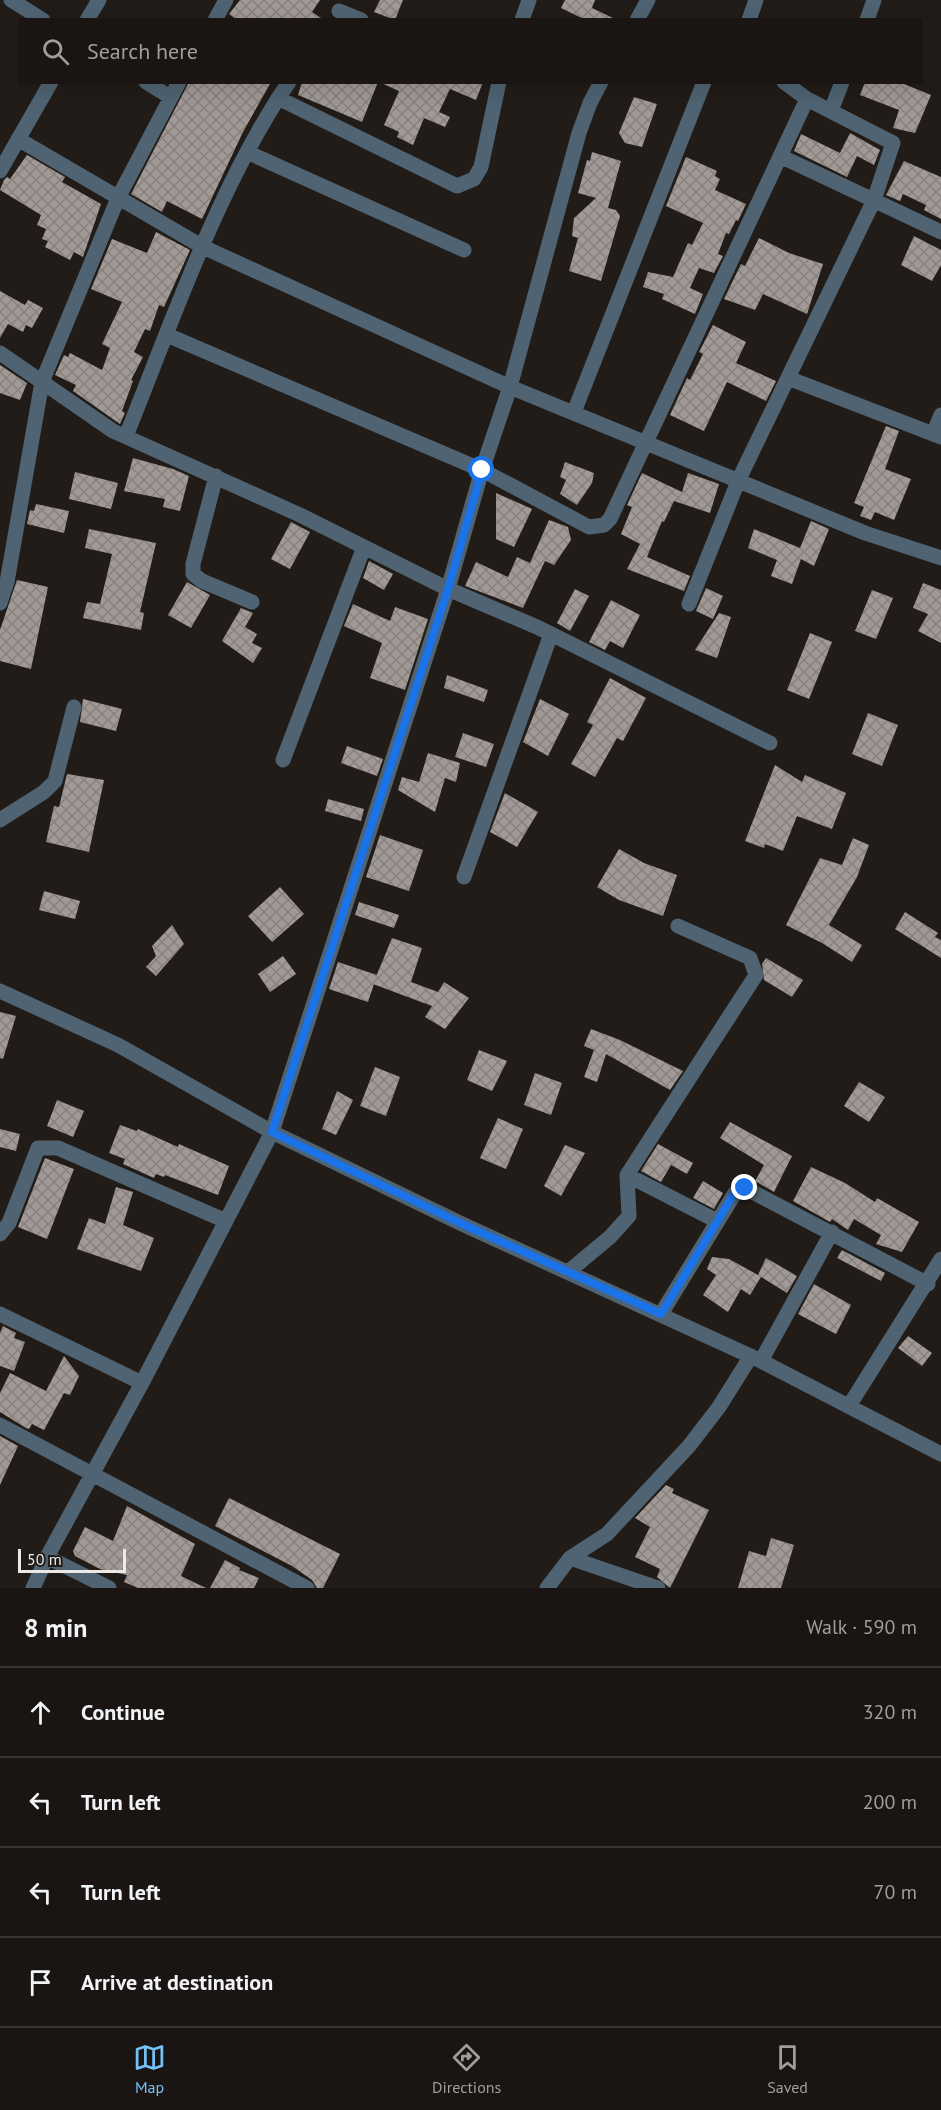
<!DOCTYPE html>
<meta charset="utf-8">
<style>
:root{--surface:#1a1512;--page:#272220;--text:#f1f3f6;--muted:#9f9f9f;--line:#383432;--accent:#75c0f6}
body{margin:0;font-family:"PT Sans",sans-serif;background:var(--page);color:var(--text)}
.scale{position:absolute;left:18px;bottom:15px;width:108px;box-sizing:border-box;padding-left:6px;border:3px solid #ece8e6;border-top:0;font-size:16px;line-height:21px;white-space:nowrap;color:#ece8e6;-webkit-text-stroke:4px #221c18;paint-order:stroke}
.stop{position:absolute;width:18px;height:18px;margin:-14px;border:4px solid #1a73e8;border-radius:50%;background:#fff}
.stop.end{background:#1a73e8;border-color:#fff;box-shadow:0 2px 6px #0008}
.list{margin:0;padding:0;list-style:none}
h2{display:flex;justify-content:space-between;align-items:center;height:78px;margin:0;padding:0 24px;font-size:26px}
h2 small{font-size:20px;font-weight:400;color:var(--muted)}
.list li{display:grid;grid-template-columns:39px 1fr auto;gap:18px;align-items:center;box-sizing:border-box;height:90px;padding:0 24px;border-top:2px solid var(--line)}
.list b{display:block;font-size:22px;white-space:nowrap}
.list em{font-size:20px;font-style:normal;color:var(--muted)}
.icon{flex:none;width:33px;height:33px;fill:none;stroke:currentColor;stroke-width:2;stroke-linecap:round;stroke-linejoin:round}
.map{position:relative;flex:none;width:941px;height:1588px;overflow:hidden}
.search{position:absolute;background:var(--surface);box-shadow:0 6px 24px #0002;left:18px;right:18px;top:18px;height:66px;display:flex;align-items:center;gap:15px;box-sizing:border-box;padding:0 21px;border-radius:0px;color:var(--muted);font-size:22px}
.sheet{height:438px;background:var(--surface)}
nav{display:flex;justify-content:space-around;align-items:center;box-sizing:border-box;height:84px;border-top:2px solid var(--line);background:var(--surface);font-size:16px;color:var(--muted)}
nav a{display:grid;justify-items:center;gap:3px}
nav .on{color:var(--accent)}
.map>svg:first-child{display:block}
.building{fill:url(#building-cross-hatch)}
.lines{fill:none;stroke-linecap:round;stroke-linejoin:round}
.street{stroke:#4f6372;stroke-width:15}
.route{stroke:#1a73e8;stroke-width:8}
</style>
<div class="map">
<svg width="941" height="1588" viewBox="0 0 941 1588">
<defs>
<pattern id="building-cross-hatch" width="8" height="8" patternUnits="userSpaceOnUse" patternTransform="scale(1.5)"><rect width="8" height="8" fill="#a19995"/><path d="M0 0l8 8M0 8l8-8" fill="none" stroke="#86807d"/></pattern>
</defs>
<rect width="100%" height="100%" fill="#221c18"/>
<path class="building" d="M 240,0 L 320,0 L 312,12 L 324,20 L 237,20 L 229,14 Z
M 380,0 L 403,0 L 395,20 L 374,12 Z
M 565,0 L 595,0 L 592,8 L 617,20 L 586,20 L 561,8 Z
M 189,82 L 271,82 L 243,132 L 202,219 L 167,201 L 162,212 L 131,194 Z
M 302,82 L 378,82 L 362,122 L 298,95 Z
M 379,82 L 483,82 L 476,100 L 450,89 L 439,112 L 450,117 L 445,127 L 424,118 L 413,145 L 397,137 L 399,132 L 384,125 L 399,91 Z
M 865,82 L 899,82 L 931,95 L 915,133 L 893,128 L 899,110 L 860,95 Z
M 634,97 L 657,104 L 642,147 L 625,143 L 619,133 Z
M 850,133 L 880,150 L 874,165 L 857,156 L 847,177 L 794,151 L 801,134 L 840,153 Z
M 592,152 L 621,161 L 608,208 L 616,210 L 620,216 L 601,281 L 569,271 L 578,238 L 572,236 L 574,218 L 596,198 L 578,193 L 587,160 L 590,161 Z
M 27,155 L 65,177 L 62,182 L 101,204 L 83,257 L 74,252 L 70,260 L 45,247 L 48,241 L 42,239 L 46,229 L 37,225 L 41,215 L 0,190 L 4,180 L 7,177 L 10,179 Z
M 686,157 L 717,171 L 715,176 L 720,179 L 715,190 L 746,204 L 738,221 L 736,220 L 729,234 L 726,233 L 718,254 L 723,256 L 714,273 L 699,268 L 690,288 L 703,294 L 695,314 L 662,299 L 664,294 L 643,287 L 648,272 L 673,277 L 688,243 L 692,245 L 703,223 L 666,206 Z
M 904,161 L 941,177 L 941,219 L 924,210 L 926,205 L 903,194 L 900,201 L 886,195 Z
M 156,232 L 190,250 L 164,307 L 159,305 L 150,331 L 145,329 L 134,352 L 143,357 L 131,380 L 133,381 L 122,411 L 125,413 L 120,424 L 73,391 L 76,385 L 55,375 L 64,355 L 68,357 L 70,353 L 102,370 L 110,348 L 102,344 L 122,302 L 91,289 L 112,239 L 147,253 Z
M 914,236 L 941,250 L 941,265 L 932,281 L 901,265 Z
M 759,238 L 789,253 L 823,264 L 807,314 L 763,294 L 755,310 L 724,299 L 741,264 L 745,266 Z
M 0,291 L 25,305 L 28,300 L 43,308 L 32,328 L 26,325 L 23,332 L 8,324 L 0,338 Z
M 713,325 L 746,342 L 736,363 L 776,381 L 766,401 L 727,382 L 704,431 L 670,415 L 687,378 L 690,380 L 703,354 L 699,352 Z
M 0,365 L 27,383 L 20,400 L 0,393 Z
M 886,426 L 899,431 L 885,469 L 911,479 L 894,520 L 875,512 L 871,520 L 860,516 L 864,507 L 854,503 Z
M 133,458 L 173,469 L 189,476 L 180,511 L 163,507 L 165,499 L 124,491 Z
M 565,462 L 594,473 L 592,483 L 577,505 L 560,494 L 566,480 L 560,477 Z
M 75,472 L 118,483 L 111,509 L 69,499 Z
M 642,473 L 682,492 L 688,473 L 719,484 L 710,513 L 674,501 L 664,522 L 662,521 L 647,557 L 690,576 L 684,591 L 627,569 L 640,544 L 621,534 L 632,507 L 627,505 Z
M 496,493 L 532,509 L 514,547 L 496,539 Z
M 36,504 L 69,511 L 64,533 L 27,524 L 30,510 L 34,511 Z
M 549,520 L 568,527 L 571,540 L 554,565 L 545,561 L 523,608 L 465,586 L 476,562 L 508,577 L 517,557 L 530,563 Z
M 811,521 L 829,529 L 814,566 L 801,559 L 792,584 L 771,576 L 777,560 L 748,548 L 754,529 L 800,548 Z
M 291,522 L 310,532 L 290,569 L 271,559 Z
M 89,529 L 156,543 L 140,612 L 144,613 L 141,630 L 83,618 L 87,602 L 100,604 L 112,554 L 85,548 Z
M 369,561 L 393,574 L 384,590 L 363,578 Z
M 17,580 L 48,587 L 31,669 L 0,661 L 0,630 Z
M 187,582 L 210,595 L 191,628 L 168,615 Z
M 923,583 L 941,590 L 941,643 L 918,631 L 928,614 L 913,608 Z
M 706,588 L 723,596 L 713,619 L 696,611 Z
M 575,589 L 589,596 L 570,631 L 557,623 Z
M 872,590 L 893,598 L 876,639 L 855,631 Z
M 611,600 L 640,615 L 623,648 L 610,641 L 605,650 L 589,642 Z
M 353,604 L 390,621 L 395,607 L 428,619 L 405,690 L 370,678 L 382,643 L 344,626 Z
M 241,608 L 253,613 L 245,627 L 257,634 L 252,643 L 262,648 L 253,663 L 222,641 Z
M 719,613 L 731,617 L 717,658 L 695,650 Z
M 810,633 L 832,642 L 809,699 L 787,690 Z
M 447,675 L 488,690 L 484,702 L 444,688 Z
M 610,678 L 646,698 L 623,741 L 617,738 L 595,777 L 571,764 L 593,725 L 587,722 Z
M 83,699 L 122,709 L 116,731 L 80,722 Z
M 540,699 L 569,714 L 548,756 L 523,742 Z
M 868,713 L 898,725 L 882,766 L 852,754 Z
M 463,733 L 494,744 L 486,767 L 455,757 Z
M 347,746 L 383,759 L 377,776 L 341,763 Z
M 428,753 L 460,763 L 456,782 L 445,778 L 435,812 L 398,790 L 402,777 L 419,782 Z
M 775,765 L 802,782 L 805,775 L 846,793 L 832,829 L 797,816 L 783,851 L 765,844 L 764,848 L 745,841 Z
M 67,774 L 104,780 L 89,852 L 46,842 L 54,806 L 59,807 Z
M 505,793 L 538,812 L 517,847 L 490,832 Z
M 328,799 L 364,809 L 361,821 L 325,811 Z
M 380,835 L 423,850 L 409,891 L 366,877 Z
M 853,838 L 869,845 L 857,877 L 829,925 L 862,945 L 852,962 L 822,943 L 786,925 L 820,858 L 842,865 Z
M 619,849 L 644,863 L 677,875 L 663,916 L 619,900 L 597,887 Z
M 280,887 L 304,914 L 272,942 L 248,916 Z
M 44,891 L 80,901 L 75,919 L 39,910 Z
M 359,902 L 399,915 L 394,928 L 355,915 Z
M 905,912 L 938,933 L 935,937 L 941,940 L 941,958 L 895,929 Z
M 172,925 L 184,944 L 156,976 L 146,967 L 156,956 L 152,946 Z
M 392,938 L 422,948 L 411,982 L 438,992 L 444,982 L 469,998 L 445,1029 L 425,1017 L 432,1006 L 373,984 Z
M 283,956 L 296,974 L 270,992 L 258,974 Z
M 766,958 L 803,980 L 792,997 L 764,980 L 762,964 Z
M 338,962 L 377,975 L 368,1002 L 329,989 Z
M 0,1012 L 16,1016 L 3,1059 L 0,1058 Z
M 591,1029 L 620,1040 L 683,1071 L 670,1090 L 606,1054 L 597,1082 L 584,1077 L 594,1050 L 584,1046 Z
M 479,1050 L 507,1061 L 492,1091 L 467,1080 Z
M 375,1067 L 400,1077 L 386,1116 L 360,1106 Z
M 535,1073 L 562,1083 L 551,1115 L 524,1105 Z
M 859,1082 L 885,1097 L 869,1122 L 844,1106 Z
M 337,1091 L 353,1100 L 336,1135 L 322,1129 Z
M 57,1100 L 84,1111 L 73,1137 L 47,1126 Z
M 498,1118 L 523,1129 L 506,1169 L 480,1158 Z
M 730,1122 L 792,1156 L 774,1192 L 755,1181 L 764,1165 L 720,1138 Z
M 120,1125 L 137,1131 L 138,1129 L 178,1147 L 179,1144 L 229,1166 L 218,1195 L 165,1175 L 164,1177 L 156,1174 L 154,1178 L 123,1164 L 125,1159 L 109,1153 Z
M 0,1129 L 20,1134 L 16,1151 L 0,1147 Z
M 658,1144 L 693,1163 L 687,1174 L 671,1165 L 661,1182 L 641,1171 Z
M 565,1145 L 585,1153 L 561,1196 L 544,1186 Z
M 45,1158 L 74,1169 L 47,1239 L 18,1227 Z
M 811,1167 L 845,1183 L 875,1202 L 877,1198 L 919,1222 L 902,1252 L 876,1244 L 881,1235 L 854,1219 L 848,1230 L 832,1219 L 830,1222 L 793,1201 Z
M 703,1181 L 723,1193 L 714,1209 L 693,1198 Z
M 116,1187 L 133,1192 L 123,1225 L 154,1238 L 141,1271 L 77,1249 L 89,1218 L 105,1224 Z
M 842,1250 L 885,1273 L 881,1281 L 837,1258 Z
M 712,1257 L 729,1259 L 758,1275 L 766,1258 L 797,1276 L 787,1293 L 761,1277 L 750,1295 L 741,1289 L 728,1312 L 703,1295 L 716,1275 L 707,1269 Z
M 814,1284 L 851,1305 L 836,1334 L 798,1314 Z
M 3,1326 L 16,1333 L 14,1338 L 25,1342 L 14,1371 L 0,1366 L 0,1333 Z
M 908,1336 L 932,1353 L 922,1366 L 898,1348 Z
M 64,1356 L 79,1376 L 70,1395 L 64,1393 L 44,1430 L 32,1424 L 29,1429 L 26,1428 L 0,1412 L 0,1393 L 10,1373 L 46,1391 Z
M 0,1436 L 18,1446 L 0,1485 Z
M 666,1485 L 674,1489 L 672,1493 L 709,1510 L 670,1588 L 657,1577 L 660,1569 L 635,1557 L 650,1527 L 635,1518 Z
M 229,1498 L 340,1554 L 323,1588 L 317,1588 L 312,1580 L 292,1566 L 215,1526 Z
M 127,1506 L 195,1544 L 181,1576 L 206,1588 L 138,1588 L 124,1582 L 127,1575 L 100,1569 L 75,1556 L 73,1551 L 85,1527 L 113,1541 Z
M 771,1538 L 794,1545 L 781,1588 L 738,1588 L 749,1551 L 766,1556 Z
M 225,1560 L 240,1568 L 239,1570 L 259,1578 L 254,1588 L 210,1588 Z"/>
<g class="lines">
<path class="street" d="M 11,0 L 43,20
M 339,11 L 361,20
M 87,20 L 99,0
M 215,20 L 226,0
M 522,20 L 529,0
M 637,20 L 648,0
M 749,20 L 756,0
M 867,20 L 874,0
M 146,82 L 170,97
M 278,98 L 457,186 L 474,179 L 481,167 L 499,82
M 831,111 L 842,82
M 18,139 L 203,247 L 510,387 L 865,533 L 941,558
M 247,152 L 464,250
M 780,156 L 941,232
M 0,171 L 51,82
M 167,335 L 482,470 L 589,527 L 604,525 L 610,519 L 807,99
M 0,353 L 113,431 L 300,515 L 448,589 L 537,627 L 770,743
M 788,378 L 941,437
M 574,412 L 704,82
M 933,434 L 941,415
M 126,436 C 172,322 219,184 289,82
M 216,476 L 193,564 L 193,574 L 202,581 L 252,602
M 0,603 L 7,582 L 42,382 L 118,198 L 179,82
M 689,604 L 739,479 L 874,200 L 893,143 L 807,99 L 784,82
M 283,760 L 364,547
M 0,820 L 44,792 L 55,781 L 74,707
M 464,877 L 551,634
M 0,991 L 118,1045 L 272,1132 L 460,1223 L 761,1361 L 941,1454
M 627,1175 L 717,1221
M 0,1234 L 9,1223 L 38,1148 L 58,1148 L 226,1221
M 568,1272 L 610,1237 L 629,1216 L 627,1175 L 756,975 L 750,958 L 678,926
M 0,1314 L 142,1383 L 47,1557 L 33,1588
M 661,1314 L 735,1193 L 745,1188 L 928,1284
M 761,1361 L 832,1232
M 142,1383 L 272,1132 L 448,589 L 482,470 L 510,387 L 579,133 L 590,103 L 601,82
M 849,1406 L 941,1259
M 0,1425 L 307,1588
M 47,1557 L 109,1588
M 570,1558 L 658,1588
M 547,1588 L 570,1558 L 607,1534 L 689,1446 L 719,1407 L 751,1356"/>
</g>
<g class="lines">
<path class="route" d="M 482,470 L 448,589 L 272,1132 L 460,1223 L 661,1314 L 735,1192 L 745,1188"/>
</g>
</svg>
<div class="scale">50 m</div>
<div class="stop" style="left:482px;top:470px"></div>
<div class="stop end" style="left:745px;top:1188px"></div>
<div class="search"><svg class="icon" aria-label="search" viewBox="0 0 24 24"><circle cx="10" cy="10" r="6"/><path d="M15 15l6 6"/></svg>Search here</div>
</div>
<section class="sheet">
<h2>8 min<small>Walk · 590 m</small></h2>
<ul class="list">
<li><svg class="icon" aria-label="ahead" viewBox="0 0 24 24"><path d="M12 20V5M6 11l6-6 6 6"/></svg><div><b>Continue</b></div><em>320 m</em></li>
<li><svg class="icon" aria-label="left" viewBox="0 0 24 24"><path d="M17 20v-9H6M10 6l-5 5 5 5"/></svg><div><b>Turn left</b></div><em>200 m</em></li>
<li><svg class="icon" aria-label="left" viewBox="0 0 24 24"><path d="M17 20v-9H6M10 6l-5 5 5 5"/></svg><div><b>Turn left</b></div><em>70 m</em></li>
<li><svg class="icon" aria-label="arrive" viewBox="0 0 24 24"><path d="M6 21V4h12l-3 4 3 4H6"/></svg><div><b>Arrive at destination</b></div></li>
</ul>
</section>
<nav>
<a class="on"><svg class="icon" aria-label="map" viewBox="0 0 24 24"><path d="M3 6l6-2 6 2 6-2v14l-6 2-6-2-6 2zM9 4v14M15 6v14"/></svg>Map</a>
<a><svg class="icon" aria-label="directions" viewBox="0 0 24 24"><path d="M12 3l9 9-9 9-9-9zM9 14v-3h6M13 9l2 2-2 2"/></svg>Directions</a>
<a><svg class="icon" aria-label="saved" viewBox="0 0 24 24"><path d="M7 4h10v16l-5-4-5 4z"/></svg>Saved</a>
</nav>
